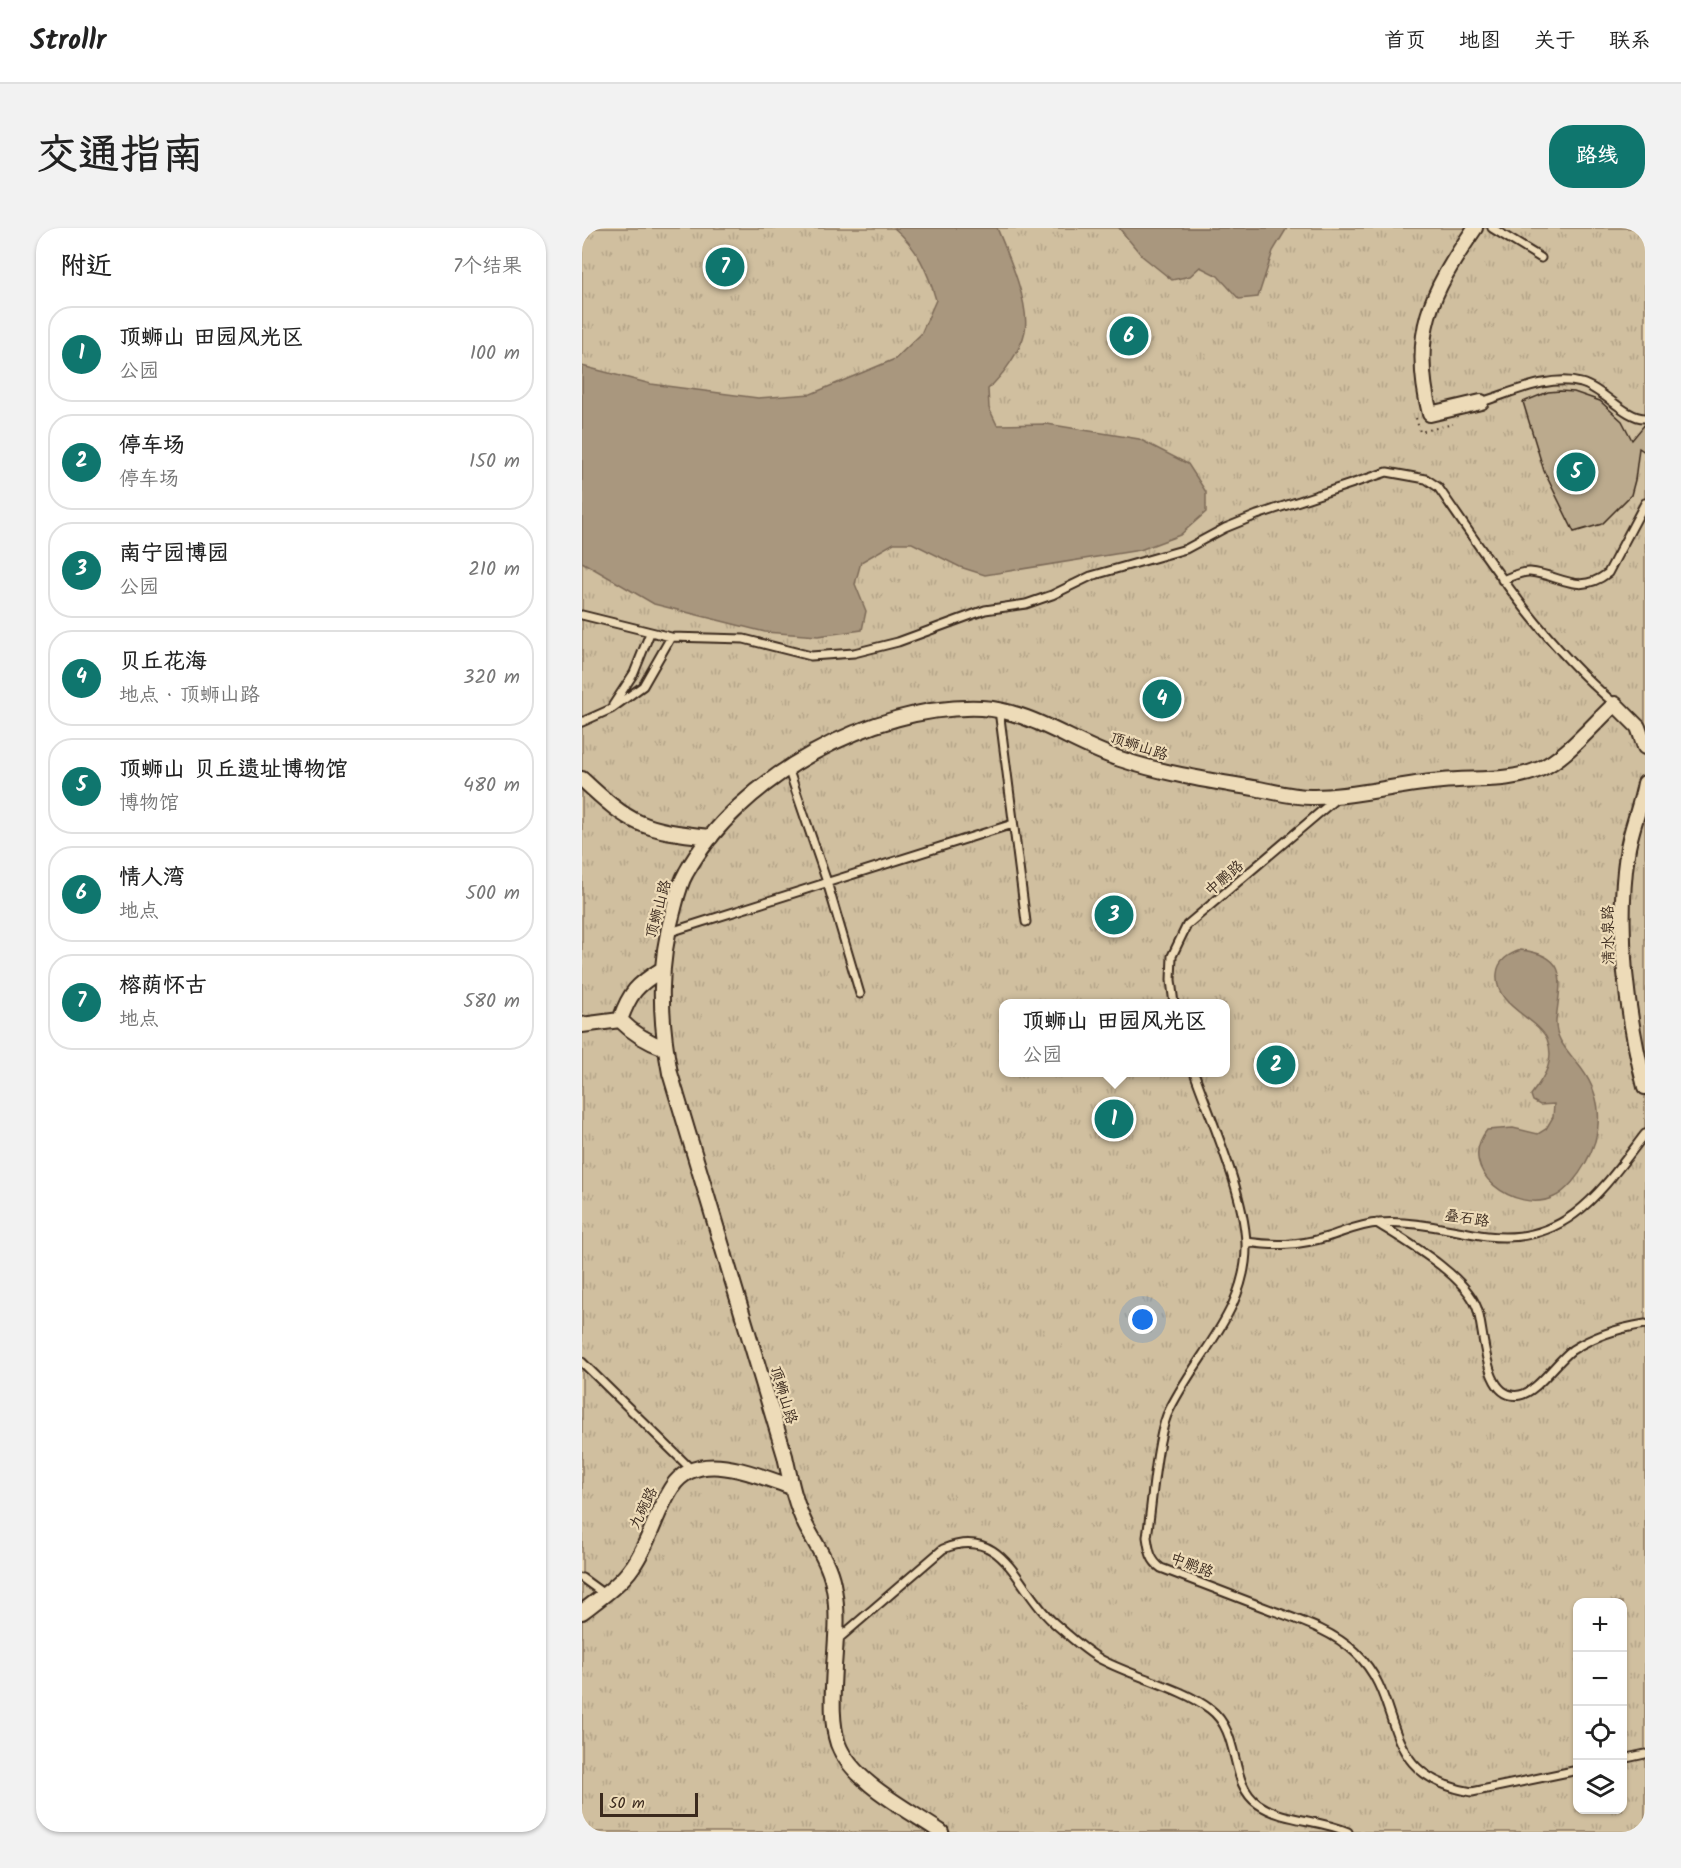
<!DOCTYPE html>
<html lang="zh">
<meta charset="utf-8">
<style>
:root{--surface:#fff;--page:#f2f2f2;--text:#222;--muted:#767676;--line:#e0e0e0;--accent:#0f766e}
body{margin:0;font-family:Kalam,"LXGW WenKai TC",sans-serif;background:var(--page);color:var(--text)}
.controls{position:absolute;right:18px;bottom:18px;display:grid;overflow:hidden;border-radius:12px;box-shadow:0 2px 4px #0004}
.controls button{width:54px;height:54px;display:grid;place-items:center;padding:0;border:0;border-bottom:2px solid var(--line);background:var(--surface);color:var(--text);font:30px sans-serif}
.scale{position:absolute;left:18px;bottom:15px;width:98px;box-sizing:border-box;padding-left:6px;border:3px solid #3b2a1e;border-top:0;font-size:16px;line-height:21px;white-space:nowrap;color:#3b2a1e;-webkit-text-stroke:4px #eddbb8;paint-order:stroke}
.you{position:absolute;left:561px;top:1092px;width:21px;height:21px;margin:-15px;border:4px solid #fff;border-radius:50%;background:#1a73e8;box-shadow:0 0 0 9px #1a73e833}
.badge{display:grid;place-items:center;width:39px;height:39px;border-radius:50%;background:var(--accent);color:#fff;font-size:20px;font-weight:700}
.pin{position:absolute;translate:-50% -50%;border:3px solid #fff;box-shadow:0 2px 6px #0006}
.popup{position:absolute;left:417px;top:771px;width:231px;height:78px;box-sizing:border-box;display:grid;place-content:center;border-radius:12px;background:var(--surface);filter:drop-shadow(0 2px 4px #0005);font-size:20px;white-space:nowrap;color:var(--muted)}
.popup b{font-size:22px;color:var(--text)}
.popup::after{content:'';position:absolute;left:50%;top:100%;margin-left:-12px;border:12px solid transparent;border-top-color:var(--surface)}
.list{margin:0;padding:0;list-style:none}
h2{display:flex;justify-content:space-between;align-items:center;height:78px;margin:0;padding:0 24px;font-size:26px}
h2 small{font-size:20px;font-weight:400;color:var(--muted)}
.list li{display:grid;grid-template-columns:39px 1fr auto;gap:18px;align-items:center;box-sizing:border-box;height:96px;margin:0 12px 12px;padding:0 12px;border:2px solid var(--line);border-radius:24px}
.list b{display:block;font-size:22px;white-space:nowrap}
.list p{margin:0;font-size:20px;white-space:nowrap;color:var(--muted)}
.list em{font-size:20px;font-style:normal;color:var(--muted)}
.icon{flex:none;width:33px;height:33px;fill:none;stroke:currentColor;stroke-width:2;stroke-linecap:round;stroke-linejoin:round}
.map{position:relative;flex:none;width:1063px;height:1604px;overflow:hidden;border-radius:24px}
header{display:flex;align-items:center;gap:36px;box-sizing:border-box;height:84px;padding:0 30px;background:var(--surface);border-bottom:2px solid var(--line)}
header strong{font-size:28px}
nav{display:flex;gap:33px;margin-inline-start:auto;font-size:21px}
.intro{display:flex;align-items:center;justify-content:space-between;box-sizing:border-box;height:144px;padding:0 36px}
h1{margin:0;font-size:42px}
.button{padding:15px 27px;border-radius:24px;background:var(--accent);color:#fff;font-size:21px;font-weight:700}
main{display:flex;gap:36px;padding:0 36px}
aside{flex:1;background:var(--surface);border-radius:24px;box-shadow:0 2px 4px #0004}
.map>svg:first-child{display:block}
.park{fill:url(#park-tufts);stroke:#86745e;stroke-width:1.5;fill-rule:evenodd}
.water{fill:#a9977e;stroke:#7d6b58;stroke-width:1.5}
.building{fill:#bbaa8d;stroke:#3b2a1e;stroke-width:1.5}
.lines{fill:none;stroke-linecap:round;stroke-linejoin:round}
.lane-casing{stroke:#3b2a1e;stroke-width:11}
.street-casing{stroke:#3b2a1e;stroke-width:18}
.path{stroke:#3b2a1e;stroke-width:2;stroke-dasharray:1.5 4.5;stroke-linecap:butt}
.lane{stroke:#eddbb8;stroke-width:7}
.street{stroke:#eddbb8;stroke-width:14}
.labels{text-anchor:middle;stroke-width:4.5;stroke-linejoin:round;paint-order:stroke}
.street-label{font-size:15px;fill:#3b2a1e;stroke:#eddbb8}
</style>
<header>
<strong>Strollr</strong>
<nav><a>首页</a><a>地图</a><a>关于</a><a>联系</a></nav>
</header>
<div class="intro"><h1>交通指南</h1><a class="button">路线</a></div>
<main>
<aside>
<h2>附近<small>7个结果</small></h2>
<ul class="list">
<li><span class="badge">1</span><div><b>顶蛳山 田园风光区</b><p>公园</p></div><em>100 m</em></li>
<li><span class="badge">2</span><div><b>停车场</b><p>停车场</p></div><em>150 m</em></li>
<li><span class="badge">3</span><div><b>南宁园博园</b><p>公园</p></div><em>210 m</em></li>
<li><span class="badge">4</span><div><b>贝丘花海</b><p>地点 · 顶蛳山路</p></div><em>320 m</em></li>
<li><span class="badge">5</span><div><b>顶蛳山 贝丘遗址博物馆</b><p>博物馆</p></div><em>480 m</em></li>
<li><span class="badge">6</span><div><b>情人湾</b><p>地点</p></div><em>500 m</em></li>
<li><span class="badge">7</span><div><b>榕荫怀古</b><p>地点</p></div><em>580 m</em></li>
</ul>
</aside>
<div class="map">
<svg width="1063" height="1604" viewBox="0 0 1063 1604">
<defs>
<pattern id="park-tufts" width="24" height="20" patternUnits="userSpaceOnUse" patternTransform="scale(1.5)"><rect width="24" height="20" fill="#d0bf9f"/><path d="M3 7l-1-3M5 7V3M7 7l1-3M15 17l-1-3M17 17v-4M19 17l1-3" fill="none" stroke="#b4a488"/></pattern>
</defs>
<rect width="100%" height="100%" fill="#eddbb8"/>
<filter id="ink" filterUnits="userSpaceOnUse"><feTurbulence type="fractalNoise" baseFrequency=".0167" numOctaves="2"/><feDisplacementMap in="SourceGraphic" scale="12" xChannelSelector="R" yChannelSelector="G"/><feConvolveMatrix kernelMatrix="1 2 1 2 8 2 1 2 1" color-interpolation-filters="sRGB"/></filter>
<g filter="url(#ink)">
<path class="park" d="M 0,0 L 1063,0 L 1063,1604 L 0,1604 ZM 421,776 L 643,776 L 643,844 L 421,844 ZM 996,1374 L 1040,1374 L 1040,1582 L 996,1582 Z"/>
<path class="water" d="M 312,0 L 415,0 C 426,26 448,76 443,103 C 439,123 420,148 406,161 L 407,180 L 415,197 L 465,196 L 557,211 L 606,236 L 624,264 L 624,284 L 598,307 L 558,322 L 403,347 L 378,339 L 330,315 L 312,315 L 279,334 L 273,356 L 284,383 L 280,402 L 236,408 L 183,404 L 72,376 L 0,334 L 0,138 L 69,156 L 176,170 L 229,166 L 313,131 L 339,106 L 354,72 C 346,44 335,19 312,0 Z
M 537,0 L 705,0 L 691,23 L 676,69 L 657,71 L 636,48 L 618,39 L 608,48 L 590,52 L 560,28 Z
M 939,722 C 989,728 978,754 974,792 C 973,811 984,821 995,835 C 1021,866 1023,902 1003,936 C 997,947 984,964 972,969 C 935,987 872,943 905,902 L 931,900 L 956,906 L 964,901 L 971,889 L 972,876 L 958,877 L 951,873 L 949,867 C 961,850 974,834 965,811 C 955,789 912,779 915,746 C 916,732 927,726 939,722 Z"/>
<path class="building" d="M 978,163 L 992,164 L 1018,173 L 1040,193 L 1050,212 L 1063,196 L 1063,224 L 1057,220 L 1053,252 L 1049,267 L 1020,296 L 992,304 L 962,243 L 941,174 L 966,164 Z"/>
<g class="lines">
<defs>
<path id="lane" d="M 910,0 L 959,30
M 899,174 C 929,165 968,146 999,155 C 1020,160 1044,191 1063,190
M 920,352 C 929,349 939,343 948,344 C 979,347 996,368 1026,345 L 1063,275
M 0,387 L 89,409 L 162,411 L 229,428 L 272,425 L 316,414 L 403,382 L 444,376 L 470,367 L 509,348 L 604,321 L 643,300 L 675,287 L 805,244 L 844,251 L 856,259 C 909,336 961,415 1033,476
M 31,477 L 52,445 L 68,405
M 417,482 L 444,694
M 0,494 L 29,481 L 61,458 L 89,409
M 206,540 L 245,654 L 278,766
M 85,705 L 431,596
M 592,776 L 589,752 L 590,728 L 605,697 L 756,569
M 612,844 C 629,892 662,965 664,1015 C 666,1084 611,1129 585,1187 C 574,1215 570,1277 565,1309 C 567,1322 568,1332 579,1340 C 613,1353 647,1366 681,1379 C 713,1391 749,1401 774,1425 C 826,1474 792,1547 890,1564 L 996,1542
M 795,995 C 825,1014 883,1047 895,1080 C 903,1101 901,1174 938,1167 C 955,1164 975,1133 990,1122 C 1012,1108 1038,1100 1063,1096
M 664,1014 C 693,1018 716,1018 745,1009 C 762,1004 778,996 797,995 C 833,992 869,1003 905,1008 C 985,1018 1020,962 1063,906
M 0,1134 L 110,1242
M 0,1350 L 22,1366
M 255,1412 L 361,1321 C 422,1296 434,1360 470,1393 C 485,1406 503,1423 520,1432 C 552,1449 600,1460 628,1481 C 660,1505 646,1555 676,1576 C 702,1594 738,1591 766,1604
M 1040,1531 L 1063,1526"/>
<path id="street" d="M 893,0 C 848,66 828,106 848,186 L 899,174
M 0,551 C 50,598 61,602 129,609
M 1063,555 C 1059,579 1048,602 1045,626 C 1034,704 1044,783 1063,859
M 38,792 C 51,805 65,814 83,820
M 0,797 L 38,792 C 48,764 55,757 79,742
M 0,1384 C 17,1371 39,1356 51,1338 C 68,1314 74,1283 90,1259 C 116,1219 175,1248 210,1259
M 359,1604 C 327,1582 270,1554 256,1516 C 248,1492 251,1463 252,1438 C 254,1411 257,1383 251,1356 C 247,1335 234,1317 224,1298 C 213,1276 208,1251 203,1228 L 88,845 C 77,788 76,736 92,680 C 95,668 98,655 104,645 C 157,549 291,476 399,480 C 449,482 491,516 538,531 C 583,546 630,553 677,561 C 694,564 714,570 732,569 C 775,569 817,556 860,553 C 893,550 928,554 958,541 C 984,530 1012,495 1033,476 L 1056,499 L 1063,519"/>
</defs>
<use href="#lane" class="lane-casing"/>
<use href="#street" class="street-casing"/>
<path class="path" d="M 834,190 L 838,204 L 871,196"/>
<use href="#lane" class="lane"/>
<use href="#street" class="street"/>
</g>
</g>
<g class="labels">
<g class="street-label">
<text transform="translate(557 518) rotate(18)" y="5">顶蛳山路</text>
<text transform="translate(642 650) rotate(-41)" y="5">中鹏路</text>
<text transform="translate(76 681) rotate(-75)" y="5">顶蛳山路</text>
<text transform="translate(1026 707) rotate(-91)" y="5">清水泉路</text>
<text transform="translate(885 990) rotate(9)" y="5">叠石路</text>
<text transform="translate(202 1167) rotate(73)" y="5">顶蛳山路</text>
<text transform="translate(61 1280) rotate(-64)" y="5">九碗路</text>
<text transform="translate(610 1337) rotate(21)" y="5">中鹏路</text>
</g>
</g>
</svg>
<div class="controls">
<button>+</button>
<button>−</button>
<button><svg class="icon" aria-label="locate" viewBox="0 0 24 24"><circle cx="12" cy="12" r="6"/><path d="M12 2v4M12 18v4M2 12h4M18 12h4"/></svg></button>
<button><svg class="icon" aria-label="layers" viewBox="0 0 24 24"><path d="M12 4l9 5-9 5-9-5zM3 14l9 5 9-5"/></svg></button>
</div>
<div class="scale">50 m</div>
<div class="you"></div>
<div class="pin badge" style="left:532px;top:891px">1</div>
<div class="popup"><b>顶蛳山 田园风光区</b>公园</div>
<div class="pin badge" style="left:694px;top:837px">2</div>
<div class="pin badge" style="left:532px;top:687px">3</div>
<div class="pin badge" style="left:580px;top:471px">4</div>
<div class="pin badge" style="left:994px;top:244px">5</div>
<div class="pin badge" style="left:547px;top:108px">6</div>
<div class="pin badge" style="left:143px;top:39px">7</div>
</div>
</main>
